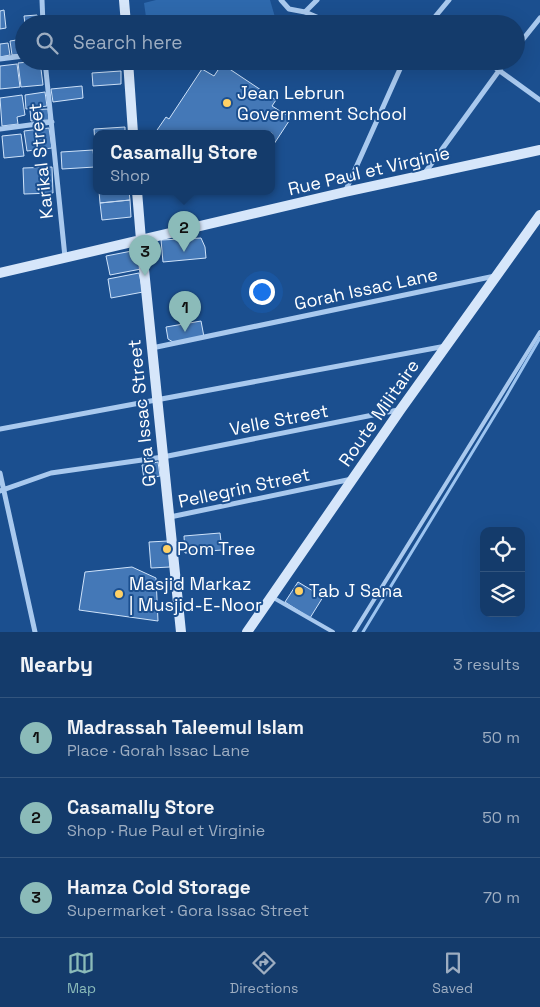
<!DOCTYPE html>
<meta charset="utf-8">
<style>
:root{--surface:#143b6b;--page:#1d4271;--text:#f1f3f6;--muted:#9dadc1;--line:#33557e;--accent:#8bbbb9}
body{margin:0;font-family:"Space Grotesk",sans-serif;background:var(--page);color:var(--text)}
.controls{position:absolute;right:15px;bottom:15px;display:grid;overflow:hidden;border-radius:10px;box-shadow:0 5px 20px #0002}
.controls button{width:45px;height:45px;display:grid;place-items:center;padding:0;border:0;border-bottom:1px solid var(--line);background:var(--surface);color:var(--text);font:25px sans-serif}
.you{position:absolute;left:261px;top:291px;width:18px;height:18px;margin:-12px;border:4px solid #fff;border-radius:50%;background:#1a73e8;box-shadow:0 0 0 8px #1a73e833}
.badge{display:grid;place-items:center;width:32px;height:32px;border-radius:50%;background:var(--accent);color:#111;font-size:16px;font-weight:700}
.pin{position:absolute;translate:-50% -41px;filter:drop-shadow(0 1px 2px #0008)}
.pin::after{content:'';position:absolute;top:26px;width:18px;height:15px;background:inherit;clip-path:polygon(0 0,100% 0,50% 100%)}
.popup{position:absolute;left:93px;top:130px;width:182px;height:65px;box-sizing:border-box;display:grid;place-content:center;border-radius:10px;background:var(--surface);filter:drop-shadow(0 1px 4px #0005);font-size:16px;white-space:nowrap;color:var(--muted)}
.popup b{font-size:19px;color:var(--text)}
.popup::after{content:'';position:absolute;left:50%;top:100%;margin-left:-10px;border:10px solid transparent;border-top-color:var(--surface)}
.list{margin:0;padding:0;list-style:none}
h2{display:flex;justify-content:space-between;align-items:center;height:65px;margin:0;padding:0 20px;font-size:21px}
h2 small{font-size:16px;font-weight:400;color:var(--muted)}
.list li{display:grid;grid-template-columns:32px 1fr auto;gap:15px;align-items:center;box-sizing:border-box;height:80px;padding:0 20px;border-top:1px solid var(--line)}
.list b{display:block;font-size:19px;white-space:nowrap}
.list p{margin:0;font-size:16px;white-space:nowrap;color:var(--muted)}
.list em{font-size:16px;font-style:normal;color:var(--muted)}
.icon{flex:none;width:28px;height:28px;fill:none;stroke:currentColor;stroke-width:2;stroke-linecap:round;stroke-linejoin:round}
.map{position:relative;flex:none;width:540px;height:632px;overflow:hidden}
.search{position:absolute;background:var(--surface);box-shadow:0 5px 20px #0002;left:15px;right:15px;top:15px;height:55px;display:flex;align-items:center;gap:12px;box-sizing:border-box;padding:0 18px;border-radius:28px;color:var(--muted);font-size:19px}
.sheet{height:305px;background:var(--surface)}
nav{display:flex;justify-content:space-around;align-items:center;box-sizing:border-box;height:70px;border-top:1px solid var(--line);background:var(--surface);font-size:14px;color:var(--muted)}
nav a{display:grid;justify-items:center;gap:2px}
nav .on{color:var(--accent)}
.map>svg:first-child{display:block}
.green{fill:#2e69ad}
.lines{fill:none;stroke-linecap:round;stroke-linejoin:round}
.stream{stroke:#9cc4f0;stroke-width:3}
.building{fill:#4478b7;stroke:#cfe3fa}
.lane{stroke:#a9c9ee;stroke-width:4}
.street{stroke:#a9c9ee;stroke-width:5}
.secondary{stroke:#d6e6fa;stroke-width:10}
.poi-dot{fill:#ffd166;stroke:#1b4f8f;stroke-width:2}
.labels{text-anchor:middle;stroke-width:4;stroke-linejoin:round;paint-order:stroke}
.poi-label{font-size:18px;fill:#fff;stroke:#1b4f8f;text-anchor:start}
.street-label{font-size:18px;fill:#fff;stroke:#1b4f8f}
</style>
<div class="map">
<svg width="540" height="632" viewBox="0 0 540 632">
<rect width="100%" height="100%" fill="#1b4f8f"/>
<path class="green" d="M 156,0 L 270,0 L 277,24 L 147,24 L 144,3 Z"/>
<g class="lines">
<path class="stream" d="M 363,632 L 504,400 L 540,338"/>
</g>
<path class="building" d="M 4,10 L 6,28 L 0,29 L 0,11 Z
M 37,15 L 38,24 L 25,24 L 24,16 Z
M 23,39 L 24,54 L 12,55 L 10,41 Z
M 8,43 L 10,55 L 0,57 L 0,44 Z
M 40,61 L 43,85 L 21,87 L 18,63 Z
M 17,64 L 20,87 L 0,89 L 0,66 Z
M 222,64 L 276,100 L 272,106 L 291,118 L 272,147 L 272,133 L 155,133 L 166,117 L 169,119 L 202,69 L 214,76 Z
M 121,71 L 121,84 L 93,86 L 92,73 Z
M 82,86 L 83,98 L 53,102 L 51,89 Z
M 45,92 L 47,106 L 26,109 L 25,95 Z
M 22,95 L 25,115 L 17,117 L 18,124 L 2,126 L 0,98 Z
M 48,109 L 49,120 L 31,121 L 30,110 Z
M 125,127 L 125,133 L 96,133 L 96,143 L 95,143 L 94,129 Z
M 49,128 L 52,148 L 27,151 L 24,131 Z
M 21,134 L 24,156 L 4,158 L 2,136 Z
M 93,150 L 95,167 L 62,169 L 61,152 Z
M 52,167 L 53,193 L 24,194 L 23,168 Z
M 99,191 L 129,191 L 130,200 L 100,203 Z
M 130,200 L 131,217 L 102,220 L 100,203 Z
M 201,238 L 205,247 L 206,258 L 163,262 L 161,240 Z
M 137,250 L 141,269 L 110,275 L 106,256 Z
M 139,273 L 143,292 L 111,298 L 108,279 Z
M 201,321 L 204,337 L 173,342 L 168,339 L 166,327 Z
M 158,462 L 160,476 L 144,479 L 142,465 Z
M 220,533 L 222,550 L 185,553 L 184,536 Z
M 168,541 L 170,567 L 151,568 L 149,542 Z
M 132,567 L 156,578 L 158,621 L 79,610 L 85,572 Z
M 298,582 L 323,597 L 310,618 L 285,602 Z"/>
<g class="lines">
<path class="lane" d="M 272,597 L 333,632
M 354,632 L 540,332"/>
<path class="street" d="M 42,0 L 43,24
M 281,0 L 289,9 L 305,12 L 333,24
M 305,12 L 317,0
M 429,24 L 449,0
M 516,48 L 540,18
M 0,59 L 24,56
M 45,61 L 65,257
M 388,61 L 400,69
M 486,61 L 540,100
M 0,129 L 52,122
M 424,174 L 506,61
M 345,192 L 400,69 L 405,61
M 152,348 L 495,276
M 0,429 L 446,346
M 0,473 L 35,632
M 0,491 L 51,473 L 163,457 L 398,410
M 170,517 L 352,479"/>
<path class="secondary" d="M 124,0 L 126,24
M 128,61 L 133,133
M 137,191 L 141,240 L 181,632
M 0,273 L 345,192 L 540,150
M 247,632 L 401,409 L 540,215"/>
</g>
<g class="poi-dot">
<circle cx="227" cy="103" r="5"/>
<circle cx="167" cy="549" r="5"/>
<circle cx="299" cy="591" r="5"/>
<circle cx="119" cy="594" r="5"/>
</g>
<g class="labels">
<g class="poi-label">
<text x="237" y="99">Jean Lebrun<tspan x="237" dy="21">Government School</tspan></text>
<text x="177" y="555">Pom Tree</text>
<text x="129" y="590">Masjid Markaz<tspan x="129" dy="21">| Musjid-E-Noor</tspan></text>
<text x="309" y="597">Tab J Sana</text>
</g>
<g class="street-label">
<text transform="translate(41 161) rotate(-96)" y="6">Karikal Street</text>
<text transform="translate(369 171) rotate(-13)" y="6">Rue Paul et Virginie</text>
<text transform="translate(366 289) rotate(-12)" y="6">Gorah Issac Lane</text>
<text transform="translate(142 413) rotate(-96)" y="6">Gora Issac Street</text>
<text transform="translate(379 413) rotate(-55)" y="6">Route Militaire</text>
<text transform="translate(279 420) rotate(-11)" y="6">Velle Street</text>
<text transform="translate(244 488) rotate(-12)" y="6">Pellegrin Street</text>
</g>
</g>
</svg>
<div class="controls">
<button><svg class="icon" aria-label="locate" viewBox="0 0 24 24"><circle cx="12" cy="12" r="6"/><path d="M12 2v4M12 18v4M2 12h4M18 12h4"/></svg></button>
<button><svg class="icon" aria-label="layers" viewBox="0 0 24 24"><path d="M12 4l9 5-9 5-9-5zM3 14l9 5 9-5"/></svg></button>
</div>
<div class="you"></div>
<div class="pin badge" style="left:185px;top:332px">1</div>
<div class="pin badge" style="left:184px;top:252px">2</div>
<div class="popup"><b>Casamally Store</b>Shop</div>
<div class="pin badge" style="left:145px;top:276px">3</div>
<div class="search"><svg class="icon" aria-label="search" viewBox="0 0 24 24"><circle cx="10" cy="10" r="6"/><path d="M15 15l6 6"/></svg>Search here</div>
</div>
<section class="sheet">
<h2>Nearby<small>3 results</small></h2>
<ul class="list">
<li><span class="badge">1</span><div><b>Madrassah Taleemul Islam</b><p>Place · Gorah Issac Lane</p></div><em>50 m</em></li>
<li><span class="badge">2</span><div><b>Casamally Store</b><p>Shop · Rue Paul et Virginie</p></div><em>50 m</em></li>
<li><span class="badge">3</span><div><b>Hamza Cold Storage</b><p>Supermarket · Gora Issac Street</p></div><em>70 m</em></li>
</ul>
</section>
<nav>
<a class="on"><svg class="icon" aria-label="map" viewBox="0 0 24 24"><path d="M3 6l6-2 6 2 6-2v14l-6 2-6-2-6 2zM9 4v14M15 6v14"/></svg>Map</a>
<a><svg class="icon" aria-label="directions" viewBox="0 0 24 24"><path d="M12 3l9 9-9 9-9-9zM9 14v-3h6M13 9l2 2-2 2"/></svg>Directions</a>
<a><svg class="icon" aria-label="saved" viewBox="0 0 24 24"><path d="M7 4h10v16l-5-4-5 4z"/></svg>Saved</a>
</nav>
